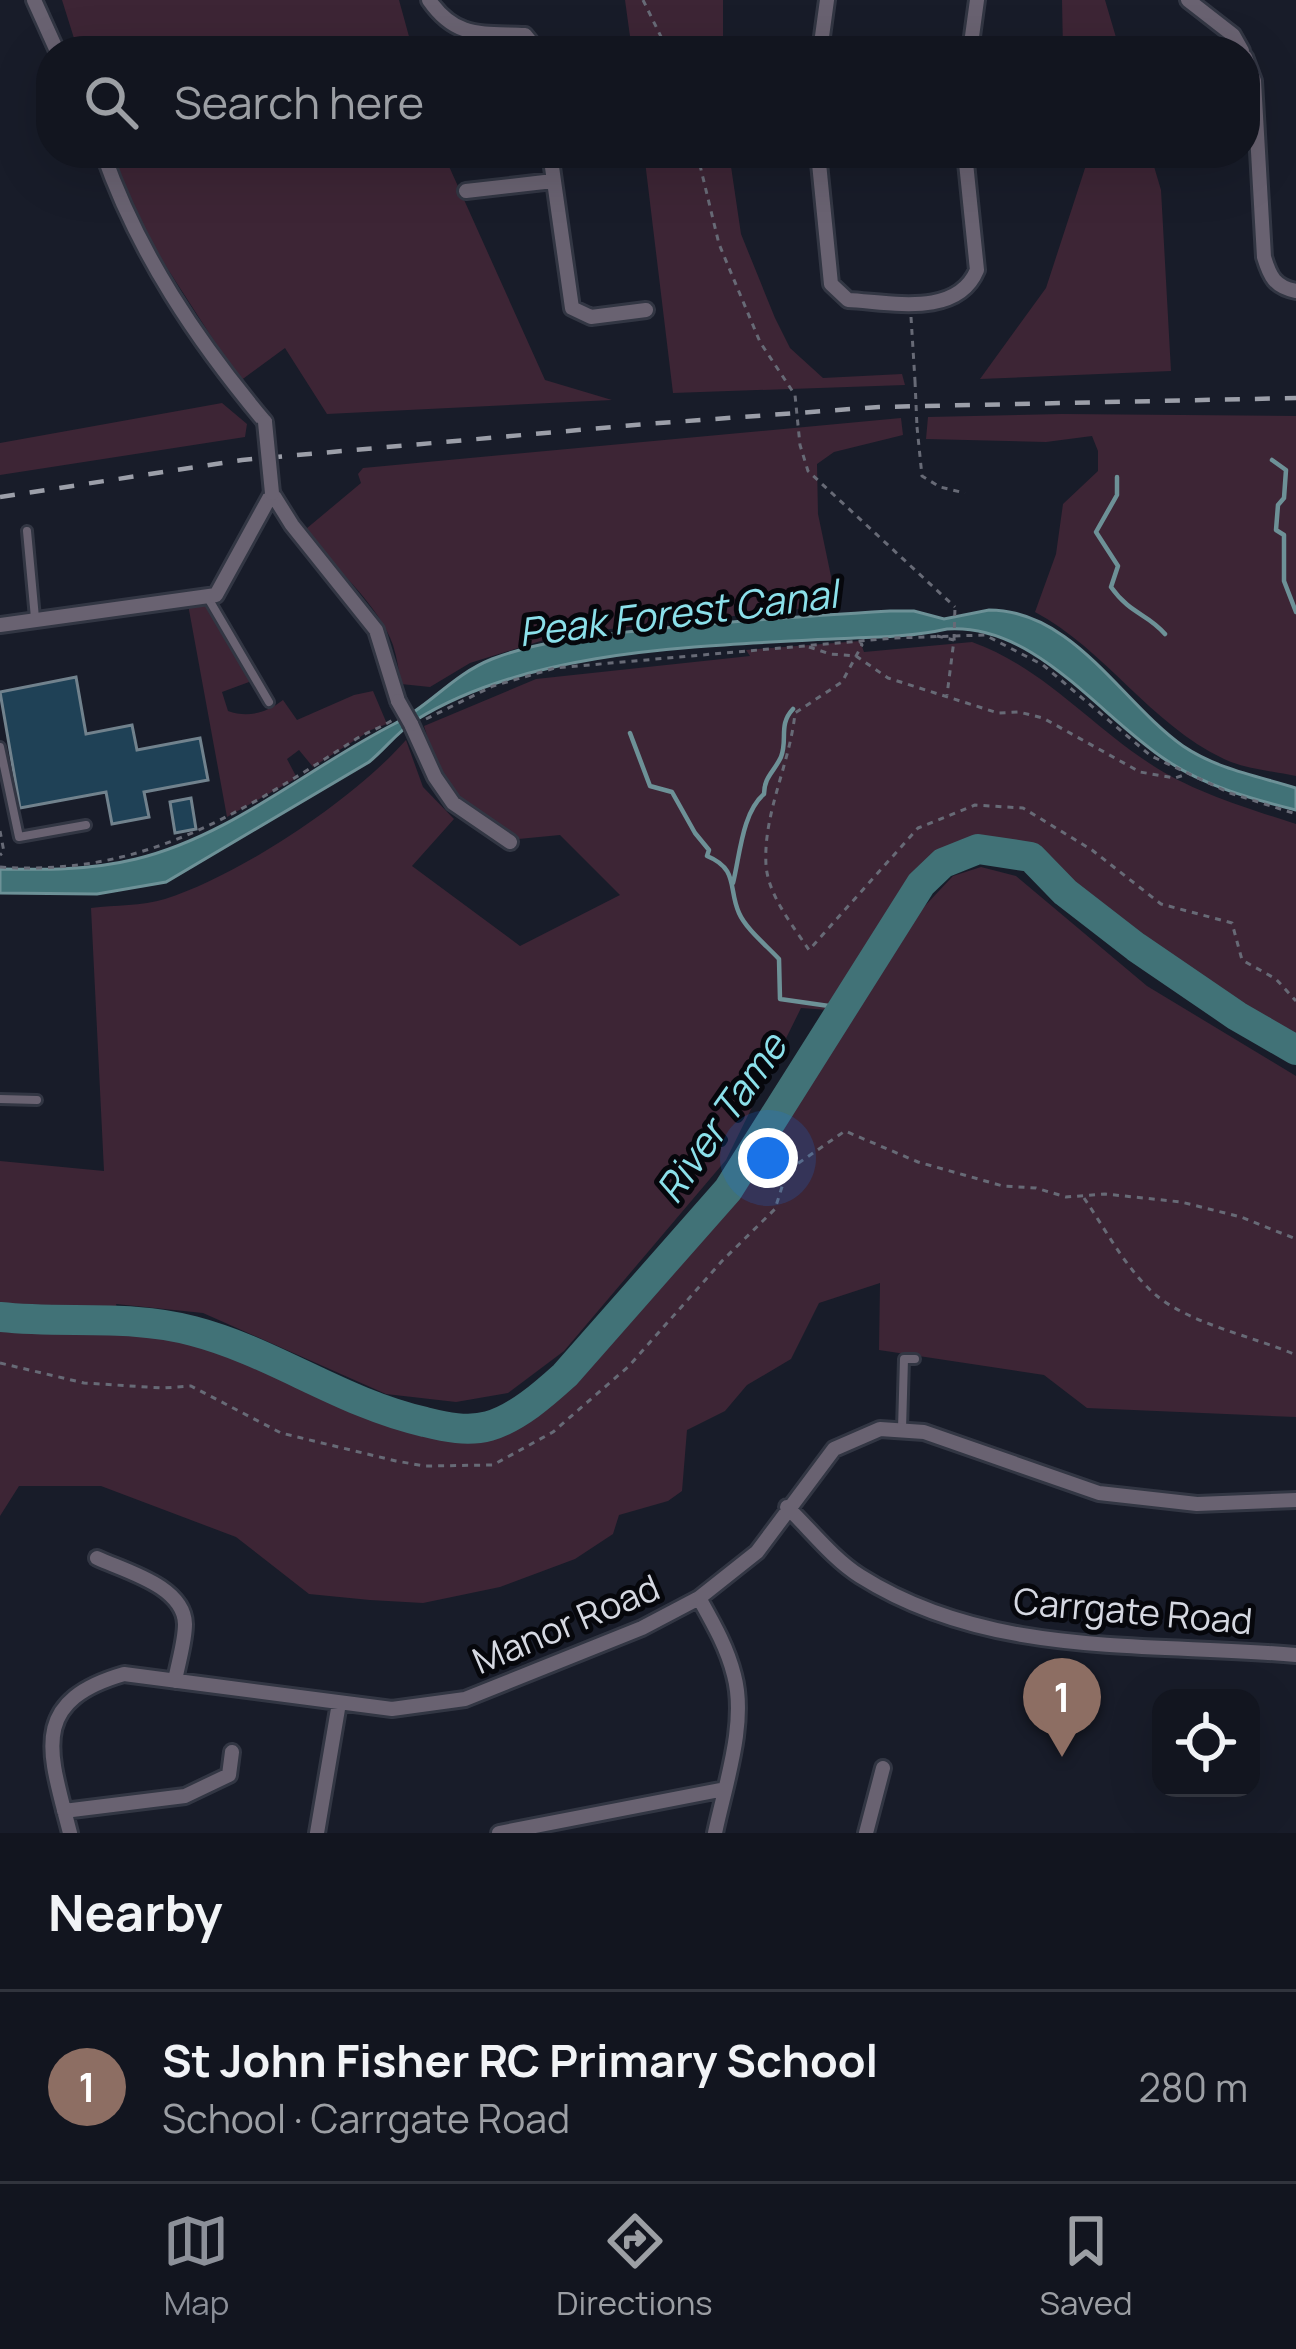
<!DOCTYPE html>
<meta charset="utf-8">
<style>
:root{--surface:#12151f;--page:#1b1e28;--text:#f1f3f6;--muted:#9c9fa4;--line:#31343d;--accent:#8c9099}
body{margin:0;font-family:Manrope,sans-serif;background:var(--page);color:var(--text)}
.controls{position:absolute;right:36px;bottom:36px;display:grid;overflow:hidden;border-radius:24px;box-shadow:0 12px 48px #0002}
.controls button{width:108px;height:108px;display:grid;place-items:center;padding:0;border:0;border-bottom:3px solid var(--line);background:var(--surface);color:var(--text);font:60px sans-serif}
.you{position:absolute;left:768px;top:1158px;width:42px;height:42px;margin:-30px;border:9px solid #fff;border-radius:50%;background:#1a73e8;box-shadow:0 0 0 18px #1a73e833}
.badge{display:grid;place-items:center;width:78px;height:78px;border-radius:50%;background:var(--accent);color:#fff;font-size:39px;font-weight:700}
.pin{position:absolute;translate:-50% -99px;filter:drop-shadow(0 3px 6px #0008)}
.pin::after{content:'';position:absolute;top:63px;width:42px;height:36px;background:inherit;clip-path:polygon(0 0,100% 0,50% 100%)}
.list{margin:0;padding:0;list-style:none}
h2{display:flex;justify-content:space-between;align-items:center;height:156px;margin:0;padding:0 48px;font-size:51px}
h2 small{font-size:39px;font-weight:400;color:var(--muted)}
.list li{display:grid;grid-template-columns:78px 1fr auto;gap:36px;align-items:center;box-sizing:border-box;height:192px;padding:0 48px;border-top:3px solid var(--line)}
.list b{display:block;font-size:45px;white-space:nowrap}
.list p{margin:0;font-size:39px;white-space:nowrap;color:var(--muted)}
.list em{font-size:39px;font-style:normal;color:var(--muted)}
.icon{flex:none;width:66px;height:66px;fill:none;stroke:currentColor;stroke-width:2;stroke-linecap:round;stroke-linejoin:round}
.map{position:relative;flex:none;width:1296px;height:1833px;overflow:hidden}
.search{position:absolute;background:var(--surface);box-shadow:0 12px 48px #0002;left:36px;right:36px;top:36px;height:132px;display:flex;align-items:center;gap:30px;box-sizing:border-box;padding:0 42px;border-radius:48px;color:var(--muted);font-size:45px}
.sheet{height:348px;background:var(--surface)}
nav{display:flex;justify-content:space-around;align-items:center;box-sizing:border-box;height:168px;border-top:3px solid var(--line);background:var(--surface);font-size:33px;color:var(--muted)}
nav a{display:grid;justify-items:center;gap:6px}
nav .on{color:var(--accent)}
.map>svg:first-child{display:block}
.green{fill:#3d2535}
.water{fill:#417277;stroke:#6d9197;stroke-width:3}
.lines{fill:none;stroke-linecap:round;stroke-linejoin:round}
.stream{stroke:#6d9197;stroke-width:4.5}
.river{stroke:#417277;stroke-width:30}
.building{fill:#1f4156;stroke:#71828d;stroke-width:3}
.lane-casing{stroke:#323643;stroke-width:14}
.street-casing{stroke:#323643;stroke-width:20}
.path{stroke:#676a76;stroke-width:3;stroke-dasharray:6 6;stroke-linecap:butt}
.lane{stroke:#696271;stroke-width:8}
.street{stroke:#696271;stroke-width:14}
.rail{stroke:#9c9fa9;stroke-width:4.5;stroke-dasharray:15 15;stroke-linecap:butt}
.street-bridge-casing{stroke:#323643;stroke-width:20;stroke-linecap:butt}
.path-bridge{stroke:#676a76;stroke-width:3;stroke-dasharray:6 6;stroke-linecap:butt}
.street-bridge{stroke:#696271;stroke-width:14}
.labels{text-anchor:middle;stroke-width:10;stroke-linejoin:round;paint-order:stroke}
.street-label{font-size:36px;fill:#d5d8e1;stroke:#06070c}
.water-label{font-size:39px;font-style:italic;fill:#8be0ea;stroke:#06070c}
</style>
<div class="map">
<svg width="1296" height="1833" viewBox="0 0 1296 1833">
<rect width="100%" height="100%" fill="#181c29"/>
<path class="green" d="M 62,0 L 399,0 L 413,51 L 78,51 Z
M 625,0 L 723,0 L 723,51 L 632,51 Z
M 1062,0 L 1105,0 L 1120,51 L 1063,51 Z
M 111,153 L 443,153 L 545,380 L 612,400 L 327,414 L 285,348 L 240,381 L 138,223 Z
M 644,153 L 729,153 L 741,234 L 775,318 L 790,348 L 823,378 L 902,374 L 905,385 L 673,393 Z
M 1090,153 L 1150,153 L 1161,190 L 1171,371 L 980,379 L 1046,288 Z
M 222,403 L 247,424 L 245,437 L 0,475 L 0,443 Z
M 1062,414 L 1296,416 L 1296,776 C 1273,771 1245,769 1224,759 C 1150,724 1106,650 1035,612 L 1056,554 L 1063,504 L 1098,471 L 1098,451 L 1092,436 L 1046,442 L 926,439 L 928,417 Z
M 901,418 L 903,435 L 834,452 L 817,464 L 818,514 L 837,605 L 563,634 L 470,663 L 430,687 L 401,684 C 399,671 397,658 393,645 C 381,608 330,559 300,534 L 361,483 L 358,474 L 363,468 Z
M 216,595 C 222,626 246,651 249,682 L 222,692 L 228,711 C 248,718 266,713 283,700 L 297,720 L 354,695 L 373,691 L 387,724 L 371,730 L 313,767 L 299,750 L 287,759 L 297,778 L 227,817 L 187,599 Z
M 860,641 L 864,652 L 972,642 C 1042,667 1088,723 1149,763 C 1192,792 1247,808 1296,824 L 1296,1050 L 1237,1016 L 1136,947 L 1065,892 L 1031,857 L 986,848 L 943,863 L 921,884 L 842,1011 L 801,1008 L 726,1160 L 564,1351 L 508,1393 L 456,1402 L 386,1394 L 203,1313 L 116,1304 L 121,1321 C 144,1324 170,1325 193,1331 C 258,1348 314,1390 378,1411 C 409,1421 454,1434 486,1427 C 563,1409 722,1199 766,1130 L 774,1138 L 921,910 L 953,876 L 981,867 L 1016,876 L 1147,986 L 1296,1076 L 1296,1417 L 1087,1408 L 1044,1375 L 879,1350 L 880,1283 L 819,1303 L 791,1359 L 747,1385 L 725,1411 L 687,1430 L 682,1491 L 668,1501 L 619,1515 L 613,1534 L 575,1559 L 500,1587 L 423,1603 L 370,1600 L 309,1594 L 236,1537 L 101,1486 L 19,1486 L 0,1516 L 0,1161 L 104,1171 L 91,908 C 115,905 142,906 165,899 C 241,875 354,799 406,740 L 423,787 L 454,819 L 412,866 L 520,946 L 620,895 L 560,835 L 507,840 L 453,803 L 421,744 L 428,739 L 424,726 L 536,679 L 750,656 L 746,650 Z"/>
<path class="water" d="M 989,610 C 1073,610 1122,703 1183,746 C 1217,769 1257,776 1296,788 L 1296,810 C 1252,799 1204,786 1166,760 C 1099,716 1035,623 947,629 C 903,639 855,637 810,640 C 682,647 526,652 416,720 C 397,732 386,748 369,762 L 166,882 L 97,894 L 0,893 L 0,869 C 46,870 91,870 136,859 C 231,836 309,767 394,724 C 430,706 452,675 492,659 C 541,640 593,636 644,630 C 726,621 808,616 890,611 L 914,611 L 944,619 Z"/>
<g class="lines">
<path class="stream" d="M 1272,460 L 1286,470 L 1284,498 L 1278,505 L 1276,530 L 1284,535 L 1284,581 L 1296,612
M 1117,477 L 1117,495 L 1096,532 L 1118,566 L 1111,587 C 1131,615 1147,613 1165,634
M 630,733 L 650,786 L 672,792 L 695,833 L 709,850 L 707,856 C 739,869 728,889 739,913 C 746,929 766,945 779,959 L 780,999 L 843,1008
M 733,883 C 740,855 742,813 764,794 C 764,777 774,772 781,757 C 788,739 778,725 793,709"/>
<path class="river" d="M 0,1317 C 64,1324 131,1314 193,1331 C 274,1352 341,1403 425,1422 C 445,1427 468,1432 489,1426 C 517,1418 544,1394 565,1375 L 728,1190 L 921,884 L 943,863 L 978,849 L 1031,857 L 1065,892 L 1136,947 L 1237,1016 L 1296,1050"/>
</g>
<path class="building" d="M 76,677 L 86,734 L 132,725 L 137,750 L 200,738 L 208,780 L 144,792 L 149,817 L 112,824 L 106,792 L 20,808 L 0,692 Z
M 191,798 L 196,829 L 175,833 L 170,802 Z"/>
<g class="lines">
<defs>
<path id="lane" d="M 27,531 L 35,618
M 208,598 L 269,702
M 0,747 L 19,837 L 86,825
M 0,1099 L 37,1100
M 902,1429 L 904,1359 L 915,1359"/>
<path id="street" d="M 34,0 L 57,51
M 429,0 C 456,39 482,33 525,35 L 538,51
M 1188,0 L 1233,35 L 1242,51
M 820,51 L 827,0
M 970,51 L 977,0
M 1245,57 L 1254,81 L 1264,257 C 1270,277 1275,287 1296,291
M 103,153 C 138,253 197,341 265,422
M 550,153 L 572,308 L 591,317 L 646,310
M 818,153 L 831,284 L 848,300 C 890,302 957,318 977,270 L 965,153
M 466,191 L 553,181
M 0,625 L 216,595 L 272,493 L 292,525 L 376,630 L 398,701
M 411,724 L 435,777 L 453,803 L 510,842
M 787,1507 C 810,1529 833,1559 860,1576 C 991,1659 1149,1642 1296,1655
M 97,1558 C 125,1571 184,1586 185,1624 C 185,1642 178,1663 175,1681
M 699,1598 C 713,1623 727,1647 734,1675 C 747,1723 725,1785 715,1833
M 64,1811 L 185,1796 L 229,1775 L 232,1752
M 70,1833 C 50,1754 27,1702 124,1674 L 392,1709 L 465,1699 L 642,1628 L 699,1598 L 757,1552 L 834,1449 L 880,1429 L 924,1432 L 1099,1493 L 1197,1504 L 1296,1500
M 317,1833 L 339,1703
M 499,1833 L 725,1789
M 866,1833 L 883,1768"/>
</defs>
<use href="#lane" class="lane-casing"/>
<use href="#street" class="street-casing"/>
<path class="path" d="M 643,0 L 668,51
M 697,153 L 719,244 L 760,342 L 795,395 L 800,445 L 808,471 L 955,607
M 911,317 L 915,381
M 917,427 L 922,476 L 940,487 L 965,493
M 937,636 L 954,640 L 947,695
M 860,641 L 862,645 L 842,682 L 795,713 C 790,764 763,813 766,865 C 768,895 793,926 809,950 L 918,828 L 975,805 L 1023,808 L 1092,850 L 1161,904 L 1232,923 L 1242,960 L 1276,979 L 1296,1001
M 809,647 L 830,654 L 856,656 L 888,678 L 998,713 L 1019,712 L 1043,718 L 1140,772 L 1175,778 L 1184,775
M 426,719 L 493,686 L 555,668 L 894,638 L 985,635 L 1043,665 L 1151,756 L 1230,793 L 1296,814
M 0,831 L 4,852 L 0,855
M 0,867 C 142,877 239,814 353,741 C 366,732 381,728 394,719
M 1084,1198 C 1106,1230 1127,1271 1157,1296 C 1191,1324 1255,1337 1296,1355
M 0,1363 L 84,1383 L 163,1388 L 191,1386 L 281,1433 L 396,1461 L 425,1466 L 493,1465 L 553,1432 L 629,1366 L 722,1261 L 775,1209 L 787,1171 L 845,1131 L 918,1162 L 1003,1186 L 1036,1188 L 1066,1197 L 1105,1194 L 1181,1202 L 1241,1217 L 1296,1239"/>
<use href="#lane" class="lane"/>
<use href="#street" class="street"/>
<path class="rail" d="M 0,497 L 242,460 L 646,424 L 879,407 L 1296,398"/>
<defs>
<path id="street-bridge" d="M 265,422 L 272,493
M 398,701 L 411,724"/>
</defs>
<use href="#street-bridge" class="street-bridge-casing"/>
<path class="path-bridge" d="M 915,381 L 917,427
M 954,640 L 955,607"/>
<use href="#street-bridge" class="street-bridge"/>
</g>
<g class="labels">
<g class="street-label">
<text transform="translate(1133 1611) rotate(5)" y="13">Carrgate Road</text>
<text transform="translate(566 1624) rotate(-23)" y="13">Manor Road</text>
</g>
<g class="water-label">
<text transform="translate(678 613) rotate(-7)" y="14">Peak Forest Canal</text>
<text transform="translate(721 1118) rotate(-55)" y="14">River Tame</text>
</g>
</g>
</svg>
<div class="controls">
<button><svg class="icon" aria-label="locate" viewBox="0 0 24 24"><circle cx="12" cy="12" r="6"/><path d="M12 2v4M12 18v4M2 12h4M18 12h4"/></svg></button>
</div>
<div class="you"></div>
<div class="pin badge" style="left:1062px;top:1757px;background:#8d6e63">1</div>
<div class="search"><svg class="icon" aria-label="search" viewBox="0 0 24 24"><circle cx="10" cy="10" r="6"/><path d="M15 15l6 6"/></svg>Search here</div>
</div>
<section class="sheet">
<h2>Nearby<small></small></h2>
<ul class="list">
<li><span class="badge" style="background:#8d6e63">1</span><div><b>St John Fisher RC Primary School</b><p>School · Carrgate Road</p></div><em>280 m</em></li>
</ul>
</section>
<nav>
<a class="on"><svg class="icon" aria-label="map" viewBox="0 0 24 24"><path d="M3 6l6-2 6 2 6-2v14l-6 2-6-2-6 2zM9 4v14M15 6v14"/></svg>Map</a>
<a><svg class="icon" aria-label="directions" viewBox="0 0 24 24"><path d="M12 3l9 9-9 9-9-9zM9 14v-3h6M13 9l2 2-2 2"/></svg>Directions</a>
<a><svg class="icon" aria-label="saved" viewBox="0 0 24 24"><path d="M7 4h10v16l-5-4-5 4z"/></svg>Saved</a>
</nav>
